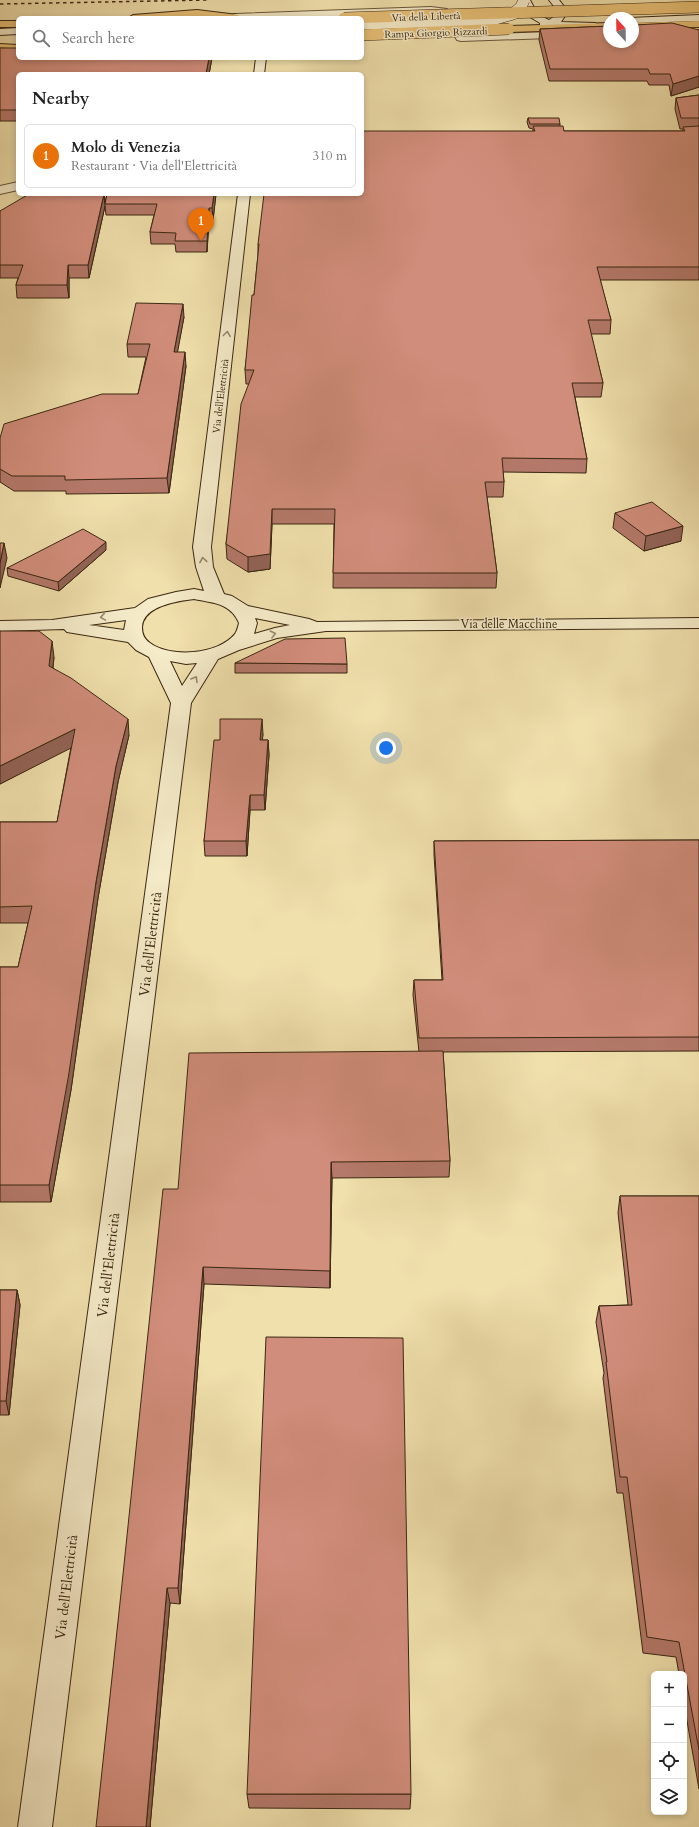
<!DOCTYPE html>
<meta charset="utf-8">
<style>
:root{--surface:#fff;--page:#f6f6f6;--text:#222;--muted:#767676;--line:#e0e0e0;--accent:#8f2418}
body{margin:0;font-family:Cardo,serif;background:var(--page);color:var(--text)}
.controls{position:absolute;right:12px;bottom:12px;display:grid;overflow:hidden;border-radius:6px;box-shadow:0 2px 6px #0003}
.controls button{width:36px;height:36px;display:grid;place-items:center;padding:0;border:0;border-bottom:1px solid var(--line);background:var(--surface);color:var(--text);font:20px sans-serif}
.compass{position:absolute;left:603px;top:12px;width:36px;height:36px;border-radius:50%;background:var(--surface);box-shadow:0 2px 6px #0003;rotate:338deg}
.you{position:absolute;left:386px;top:748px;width:14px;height:14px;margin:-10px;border:3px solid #fff;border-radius:50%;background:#1a73e8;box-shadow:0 0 0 6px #1a73e833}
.badge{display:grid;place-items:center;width:26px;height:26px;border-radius:50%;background:var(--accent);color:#fff;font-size:13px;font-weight:700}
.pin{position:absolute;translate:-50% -33px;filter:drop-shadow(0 1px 2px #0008)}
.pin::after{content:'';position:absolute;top:21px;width:14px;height:12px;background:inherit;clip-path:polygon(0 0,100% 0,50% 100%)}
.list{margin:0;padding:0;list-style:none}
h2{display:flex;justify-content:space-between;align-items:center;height:52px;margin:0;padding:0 16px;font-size:17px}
h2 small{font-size:13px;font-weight:400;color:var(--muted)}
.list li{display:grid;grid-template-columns:26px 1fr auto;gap:12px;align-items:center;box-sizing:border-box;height:64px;margin:0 8px 8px;padding:0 8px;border:1px solid var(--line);border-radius:6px}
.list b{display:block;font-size:15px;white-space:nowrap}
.list p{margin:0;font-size:13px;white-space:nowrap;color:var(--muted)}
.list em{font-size:13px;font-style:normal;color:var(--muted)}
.icon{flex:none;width:22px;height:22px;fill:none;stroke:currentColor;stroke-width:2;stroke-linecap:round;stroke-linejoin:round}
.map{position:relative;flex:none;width:699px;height:1827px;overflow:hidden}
.search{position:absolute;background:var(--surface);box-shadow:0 2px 6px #0003;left:16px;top:16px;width:348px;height:44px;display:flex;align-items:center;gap:10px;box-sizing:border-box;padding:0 14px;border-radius:6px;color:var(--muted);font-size:15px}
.panel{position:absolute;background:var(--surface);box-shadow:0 2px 6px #0003;left:16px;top:72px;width:348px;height:124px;border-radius:6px}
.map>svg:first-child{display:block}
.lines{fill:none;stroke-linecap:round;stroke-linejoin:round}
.street-casing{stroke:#685538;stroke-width:2}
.secondary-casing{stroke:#3a2711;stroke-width:2}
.primary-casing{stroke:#3a2711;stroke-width:2}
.highway-casing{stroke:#3a2711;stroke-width:2}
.street{fill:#f5ebc9;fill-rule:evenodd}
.secondary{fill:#f5ebc9;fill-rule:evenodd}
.primary{fill:#e8c076;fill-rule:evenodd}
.highway{fill:#e8c076;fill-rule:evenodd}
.rail{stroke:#3a2711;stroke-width:1.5;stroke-dasharray:3.5 3.5;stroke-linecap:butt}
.secondary-bridge-casing{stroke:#3a2711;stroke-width:12;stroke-linecap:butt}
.primary-bridge-casing{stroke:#3a2711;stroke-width:12;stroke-linecap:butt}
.highway-bridge-casing{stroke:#3a2711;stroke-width:12;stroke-linecap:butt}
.secondary-bridge{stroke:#f5ebc9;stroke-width:11}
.primary-bridge{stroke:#e8c076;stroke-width:11}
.highway-bridge{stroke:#e8c076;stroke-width:11}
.wall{fill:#b4796a;stroke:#3a2711}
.shaded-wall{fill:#926356;stroke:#3a2711}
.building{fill:#d18d7b;stroke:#3a2711}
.oneway{stroke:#98896d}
.labels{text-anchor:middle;stroke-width:3;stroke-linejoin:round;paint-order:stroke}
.far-street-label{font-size:10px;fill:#3a2711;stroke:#f5ebc9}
.street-label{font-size:12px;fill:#3a2711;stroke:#f5ebc9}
.near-street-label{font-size:14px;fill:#3a2711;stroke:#f5ebc9}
</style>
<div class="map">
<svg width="699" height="1827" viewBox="0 0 699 1827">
<rect width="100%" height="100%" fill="#f0e0ac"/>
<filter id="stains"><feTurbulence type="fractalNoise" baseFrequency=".005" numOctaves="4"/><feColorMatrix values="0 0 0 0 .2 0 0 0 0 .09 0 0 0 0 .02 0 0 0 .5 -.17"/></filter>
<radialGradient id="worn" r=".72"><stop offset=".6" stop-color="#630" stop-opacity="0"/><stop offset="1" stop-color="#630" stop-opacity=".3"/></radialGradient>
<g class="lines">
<defs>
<path id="street" d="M 431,7 L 447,9 L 464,35 L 609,30 L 609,36 L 461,41 L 457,40 L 441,14 L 431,13 L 290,18 L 230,17 L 235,14 Z
M 18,182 L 18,190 L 0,194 L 0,186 Z"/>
<path id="secondary" d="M 520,0 L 530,0 L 538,15 L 549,20 L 555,16 L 557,10 L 549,0 L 559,0 L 567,10 L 565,16 L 561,22 L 595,23 L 600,26 L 595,29 L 540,26 L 540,23 L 530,17 Z
M 235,14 L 242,18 L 231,18 L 232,15 Z
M 699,15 L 699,21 L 633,23 L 633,18 L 629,18 Z
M 18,28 L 18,34 L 0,35 L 0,29 Z
M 256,58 L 266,58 L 264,74 L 254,74 Z
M 238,194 L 250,194 L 211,547 L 213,567 L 224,594 L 232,596 L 248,606 L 309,619 L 317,622 L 699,618 L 699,628 L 326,631 L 277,638 L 239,650 L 218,659 L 191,703 L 52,1827 L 18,1827 L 171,703 L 149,657 L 136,650 L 128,642 L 73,633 L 67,632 L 64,629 L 0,631 L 0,621 L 52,620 L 135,608 L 148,599 L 176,592 L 194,589 L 204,591 L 196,567 L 193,547 ZM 194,599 C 213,603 231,603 239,623 C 238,627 237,631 235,634 C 218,655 170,658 150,643 C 144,639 142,634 142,627 C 143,606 177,601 194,599 ZM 255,618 L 290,625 L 275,628 L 254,634 L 257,623 ZM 126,620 L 124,630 L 89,625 ZM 170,661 L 186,664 L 197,663 L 182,686 Z"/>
<path id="primary" d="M 608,23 L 608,29 L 509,32 L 504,29 L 509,26 Z"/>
<path id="highway" d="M 197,10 L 238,15 L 240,17 L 128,18 L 133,15 Z
M 0,21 L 18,21 L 18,27 L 0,27 Z
M 699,21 L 699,27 L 633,29 L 633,23 Z
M 609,23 L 609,29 L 604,28 L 603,26 L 604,24 Z
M 0,44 L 18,45 L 18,49 L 0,50 Z"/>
</defs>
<use href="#street" class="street-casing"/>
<use href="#secondary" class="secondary-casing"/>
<use href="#primary" class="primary-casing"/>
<use href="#highway" class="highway-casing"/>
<use href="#street" class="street"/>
<use href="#secondary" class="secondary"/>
<use href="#primary" class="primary"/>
<use href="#highway" class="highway"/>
<path class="rail" d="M 0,4 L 207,0"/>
<defs>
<path id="secondary-bridge" d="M 362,24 L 492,20 L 513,14 L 521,7 L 524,0"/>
<path id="primary-bridge" d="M 362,35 L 509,29"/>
<path id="highway-bridge" d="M 344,18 L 699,7"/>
</defs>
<use href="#secondary-bridge" class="secondary-bridge-casing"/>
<use href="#primary-bridge" class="primary-bridge-casing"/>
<use href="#highway-bridge" class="highway-bridge-casing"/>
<use href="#secondary-bridge" class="secondary-bridge"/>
<use href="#primary-bridge" class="primary-bridge"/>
<use href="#highway-bridge" class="highway-bridge"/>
</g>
<path class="wall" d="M 634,25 L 699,30 L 699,87 L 671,96 L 669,85 L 649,85 L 647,81 L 549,81 L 539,40 L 540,29 Z
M 0,48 L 212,58 L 209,74 L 18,74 L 18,121 L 0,121 Z
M 699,95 L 699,280 L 600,280 L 611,320 L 610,334 L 591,334 L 603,383 L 601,397 L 575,397 L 587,459 L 586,473 L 503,472 L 504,482 L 503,497 L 487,497 L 497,573 L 496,588 L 333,588 L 334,524 L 272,524 L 270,569 L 248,572 L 227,559 L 226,544 L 249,384 L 246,384 L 245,370 L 254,295 L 258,255 L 258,244 L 533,131 L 533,129 L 529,128 L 527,122 L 528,118 L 560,124 L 560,126 L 564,131 L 683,131 L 683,129 L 680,129 L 675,109 L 676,98 Z
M 104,194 L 105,203 L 107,194 L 216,194 L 213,220 L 209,220 L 207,252 L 176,252 L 175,244 L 151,244 L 150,232 L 154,215 L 106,215 L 105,206 L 89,278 L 69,278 L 69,298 L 17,298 L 16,285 L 18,278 L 0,278 L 0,211 Z
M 184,317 L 177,352 L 186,366 L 169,493 L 66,494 L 66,491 L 14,491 L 0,482 L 0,438 L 138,394 L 146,357 L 128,357 L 127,344 Z
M 615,513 L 681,541 L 644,551 L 613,528 Z
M 106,550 L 59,591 L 8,576 L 7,568 Z
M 0,631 L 54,657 L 53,668 L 129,735 L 118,782 L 98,898 L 71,1090 L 51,1202 L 0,1202 L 0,967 L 18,967 L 28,923 L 0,923 L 0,822 L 57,822 L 71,747 L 0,784 Z
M 235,663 L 347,664 L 347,673 L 235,673 Z
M 263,734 L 262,740 L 268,740 L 269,755 L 265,810 L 250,810 L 247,856 L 205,856 L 204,841 L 220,740 Z
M 699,840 L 699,1051 L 443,1052 L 450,1161 L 449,1177 L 332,1178 L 330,1288 L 204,1284 L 180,1604 L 170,1603 L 150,1827 L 178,1189 L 419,1052 L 413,995 L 414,980 L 442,980 L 434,855 L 434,841 Z
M 620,1196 L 699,1196 L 699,1789 L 684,1704 L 684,1674 L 679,1674 L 676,1657 L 643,1653 L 623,1493 L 617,1493 L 603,1378 L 604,1373 L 596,1322 L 599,1306 L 628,1305 L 618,1213 Z
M 0,1290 L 17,1290 L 20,1305 L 9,1415 L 0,1415 Z
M 247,1794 L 411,1794 L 410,1809 L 249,1808 Z"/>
<path class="shaded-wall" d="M 209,58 L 212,58 L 209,74 L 206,74 Z
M 699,76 L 699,87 L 671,96 L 673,84 Z
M 104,194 L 105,206 L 89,278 L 88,265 Z
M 214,194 L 216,194 L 213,220 L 212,208 Z
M 209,208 L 209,220 L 207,252 L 207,241 Z
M 68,265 L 69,278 L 69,298 L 67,285 Z
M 183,304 L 184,317 L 175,366 L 174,352 Z
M 185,352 L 186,366 L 169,493 L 167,478 Z
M 272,509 L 272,524 L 270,569 L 248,572 L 248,557 Z
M 683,526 L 681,541 L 644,551 L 646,536 Z
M 106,542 L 106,550 L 59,591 L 58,582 Z
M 4,543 L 7,558 L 0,588 L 0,563 Z
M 52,641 L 54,657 L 51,682 L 49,666 Z
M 128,719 L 129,735 L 118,782 L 98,898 L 71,1090 L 51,1202 L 49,1185 L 96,882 L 116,766 Z
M 262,719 L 263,734 L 261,755 L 260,740 Z
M 75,729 L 77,745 L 0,784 L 0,766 Z
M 268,740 L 269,755 L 265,810 L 264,795 Z
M 250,795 L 250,810 L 247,856 L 246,841 Z
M 331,1162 L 332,1178 L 330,1288 L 330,1271 Z
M 203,1267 L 204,1284 L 180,1604 L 178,1588 Z
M 17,1290 L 20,1305 L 9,1415 L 6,1401 Z
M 167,1588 L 170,1603 L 150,1827 L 146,1827 Z"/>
<path class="building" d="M 633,23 L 634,25 L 672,23 L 699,30 L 699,76 L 673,84 L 670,74 L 650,74 L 648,69 L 550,69 L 540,29 L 609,26 L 609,42 L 633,42 Z
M 0,48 L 18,48 L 18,58 L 209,58 L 206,74 L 18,74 L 18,110 L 0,110 Z
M 699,95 L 699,118 L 681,118 L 676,98 Z
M 528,118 L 559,118 L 560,124 L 530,124 Z
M 533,126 L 563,126 L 564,131 L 685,131 L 683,127 L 699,126 L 699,267 L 597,267 L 611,320 L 588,320 L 603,383 L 572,383 L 587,459 L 502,458 L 504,482 L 485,482 L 497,573 L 333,573 L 335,509 L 272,509 L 270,554 L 248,557 L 226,544 L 241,404 L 254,370 L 245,370 L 252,295 L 254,295 L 259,244 L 258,244 L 264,194 L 362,194 L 362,131 L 535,131 Z
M 29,194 L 104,194 L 88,265 L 68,265 L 67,285 L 16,285 L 23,265 L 0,265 L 0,211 Z
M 107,194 L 214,194 L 212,208 L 209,208 L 207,241 L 175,241 L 176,233 L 150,232 L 157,204 L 105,204 Z
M 136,303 L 183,304 L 174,352 L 185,352 L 167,478 L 65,480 L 65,476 L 12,476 L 0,469 L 0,438 L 4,424 L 102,394 L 138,394 L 150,344 L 127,344 Z
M 652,502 L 683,526 L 646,536 L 615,513 Z
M 83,529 L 106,542 L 58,582 L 7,568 Z
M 0,543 L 4,543 L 0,563 Z
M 0,631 L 39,631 L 52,641 L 49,666 L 71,678 L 128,719 L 116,766 L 96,882 L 69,1073 L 49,1185 L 0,1185 L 0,967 L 18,967 L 32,906 L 0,907 L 0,822 L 57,822 L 75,729 L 0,766 Z
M 345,638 L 347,664 L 235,663 L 285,639 Z
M 220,719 L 262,719 L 260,740 L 268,740 L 264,795 L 250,795 L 246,841 L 204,841 L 214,740 L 220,740 Z
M 699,840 L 699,1037 L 419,1038 L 414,980 L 443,980 L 434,841 Z
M 443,1051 L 450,1161 L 331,1162 L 330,1271 L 203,1267 L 178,1588 L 167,1588 L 146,1827 L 96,1827 L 122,1584 L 163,1189 L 178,1189 L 189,1053 Z
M 620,1196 L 699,1196 L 699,1750 L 679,1642 L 647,1637 L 627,1477 L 620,1477 L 606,1362 L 607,1362 L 599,1306 L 632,1305 Z
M 0,1290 L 17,1290 L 6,1401 L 0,1401 Z
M 266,1337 L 403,1338 L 411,1794 L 247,1794 Z"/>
<defs><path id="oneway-chevron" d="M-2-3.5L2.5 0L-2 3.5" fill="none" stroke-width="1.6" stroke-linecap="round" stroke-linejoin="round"/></defs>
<g class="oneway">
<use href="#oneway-chevron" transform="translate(227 334) rotate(-83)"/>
<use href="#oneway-chevron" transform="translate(203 560) rotate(-99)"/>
<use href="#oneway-chevron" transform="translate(103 617) rotate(171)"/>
<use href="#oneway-chevron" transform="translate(273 634) rotate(-14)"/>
<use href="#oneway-chevron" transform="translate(195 679) rotate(-60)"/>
</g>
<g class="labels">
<g class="far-street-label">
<text transform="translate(426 16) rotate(-2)" y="4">Via della Libertà</text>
<text transform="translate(436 32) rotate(-2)" y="4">Rampa Giorgio Rizzardi</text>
<text transform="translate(220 396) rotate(-83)" y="4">Via dell'Elettricità</text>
</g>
<g class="street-label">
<text x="509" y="628">Via delle Macchine</text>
</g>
<g class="near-street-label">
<text transform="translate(150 944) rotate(-83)" y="5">Via dell'Elettricità</text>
<text transform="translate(108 1265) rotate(-83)" y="5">Via dell'Elettricità</text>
<text transform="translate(66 1587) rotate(-83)" y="5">Via dell'Elettricità</text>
</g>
</g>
<rect width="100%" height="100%" filter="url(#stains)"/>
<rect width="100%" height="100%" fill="url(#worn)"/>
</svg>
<div class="controls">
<button>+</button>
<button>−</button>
<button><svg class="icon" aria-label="locate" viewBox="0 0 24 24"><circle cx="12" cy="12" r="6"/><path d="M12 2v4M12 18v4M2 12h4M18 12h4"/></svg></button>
<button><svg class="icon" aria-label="layers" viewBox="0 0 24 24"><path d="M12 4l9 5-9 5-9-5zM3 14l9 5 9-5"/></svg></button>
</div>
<svg class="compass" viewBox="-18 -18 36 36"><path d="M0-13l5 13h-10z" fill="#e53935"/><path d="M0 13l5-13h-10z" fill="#767676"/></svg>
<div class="you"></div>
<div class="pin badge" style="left:201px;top:241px;background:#e8710a">1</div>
<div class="search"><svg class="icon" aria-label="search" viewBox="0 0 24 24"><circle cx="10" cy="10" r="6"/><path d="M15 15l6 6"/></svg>Search here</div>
<section class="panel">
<h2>Nearby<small></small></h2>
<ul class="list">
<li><span class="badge" style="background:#e8710a">1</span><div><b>Molo di Venezia</b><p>Restaurant · Via dell'Elettricità</p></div><em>310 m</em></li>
</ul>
</section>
</div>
